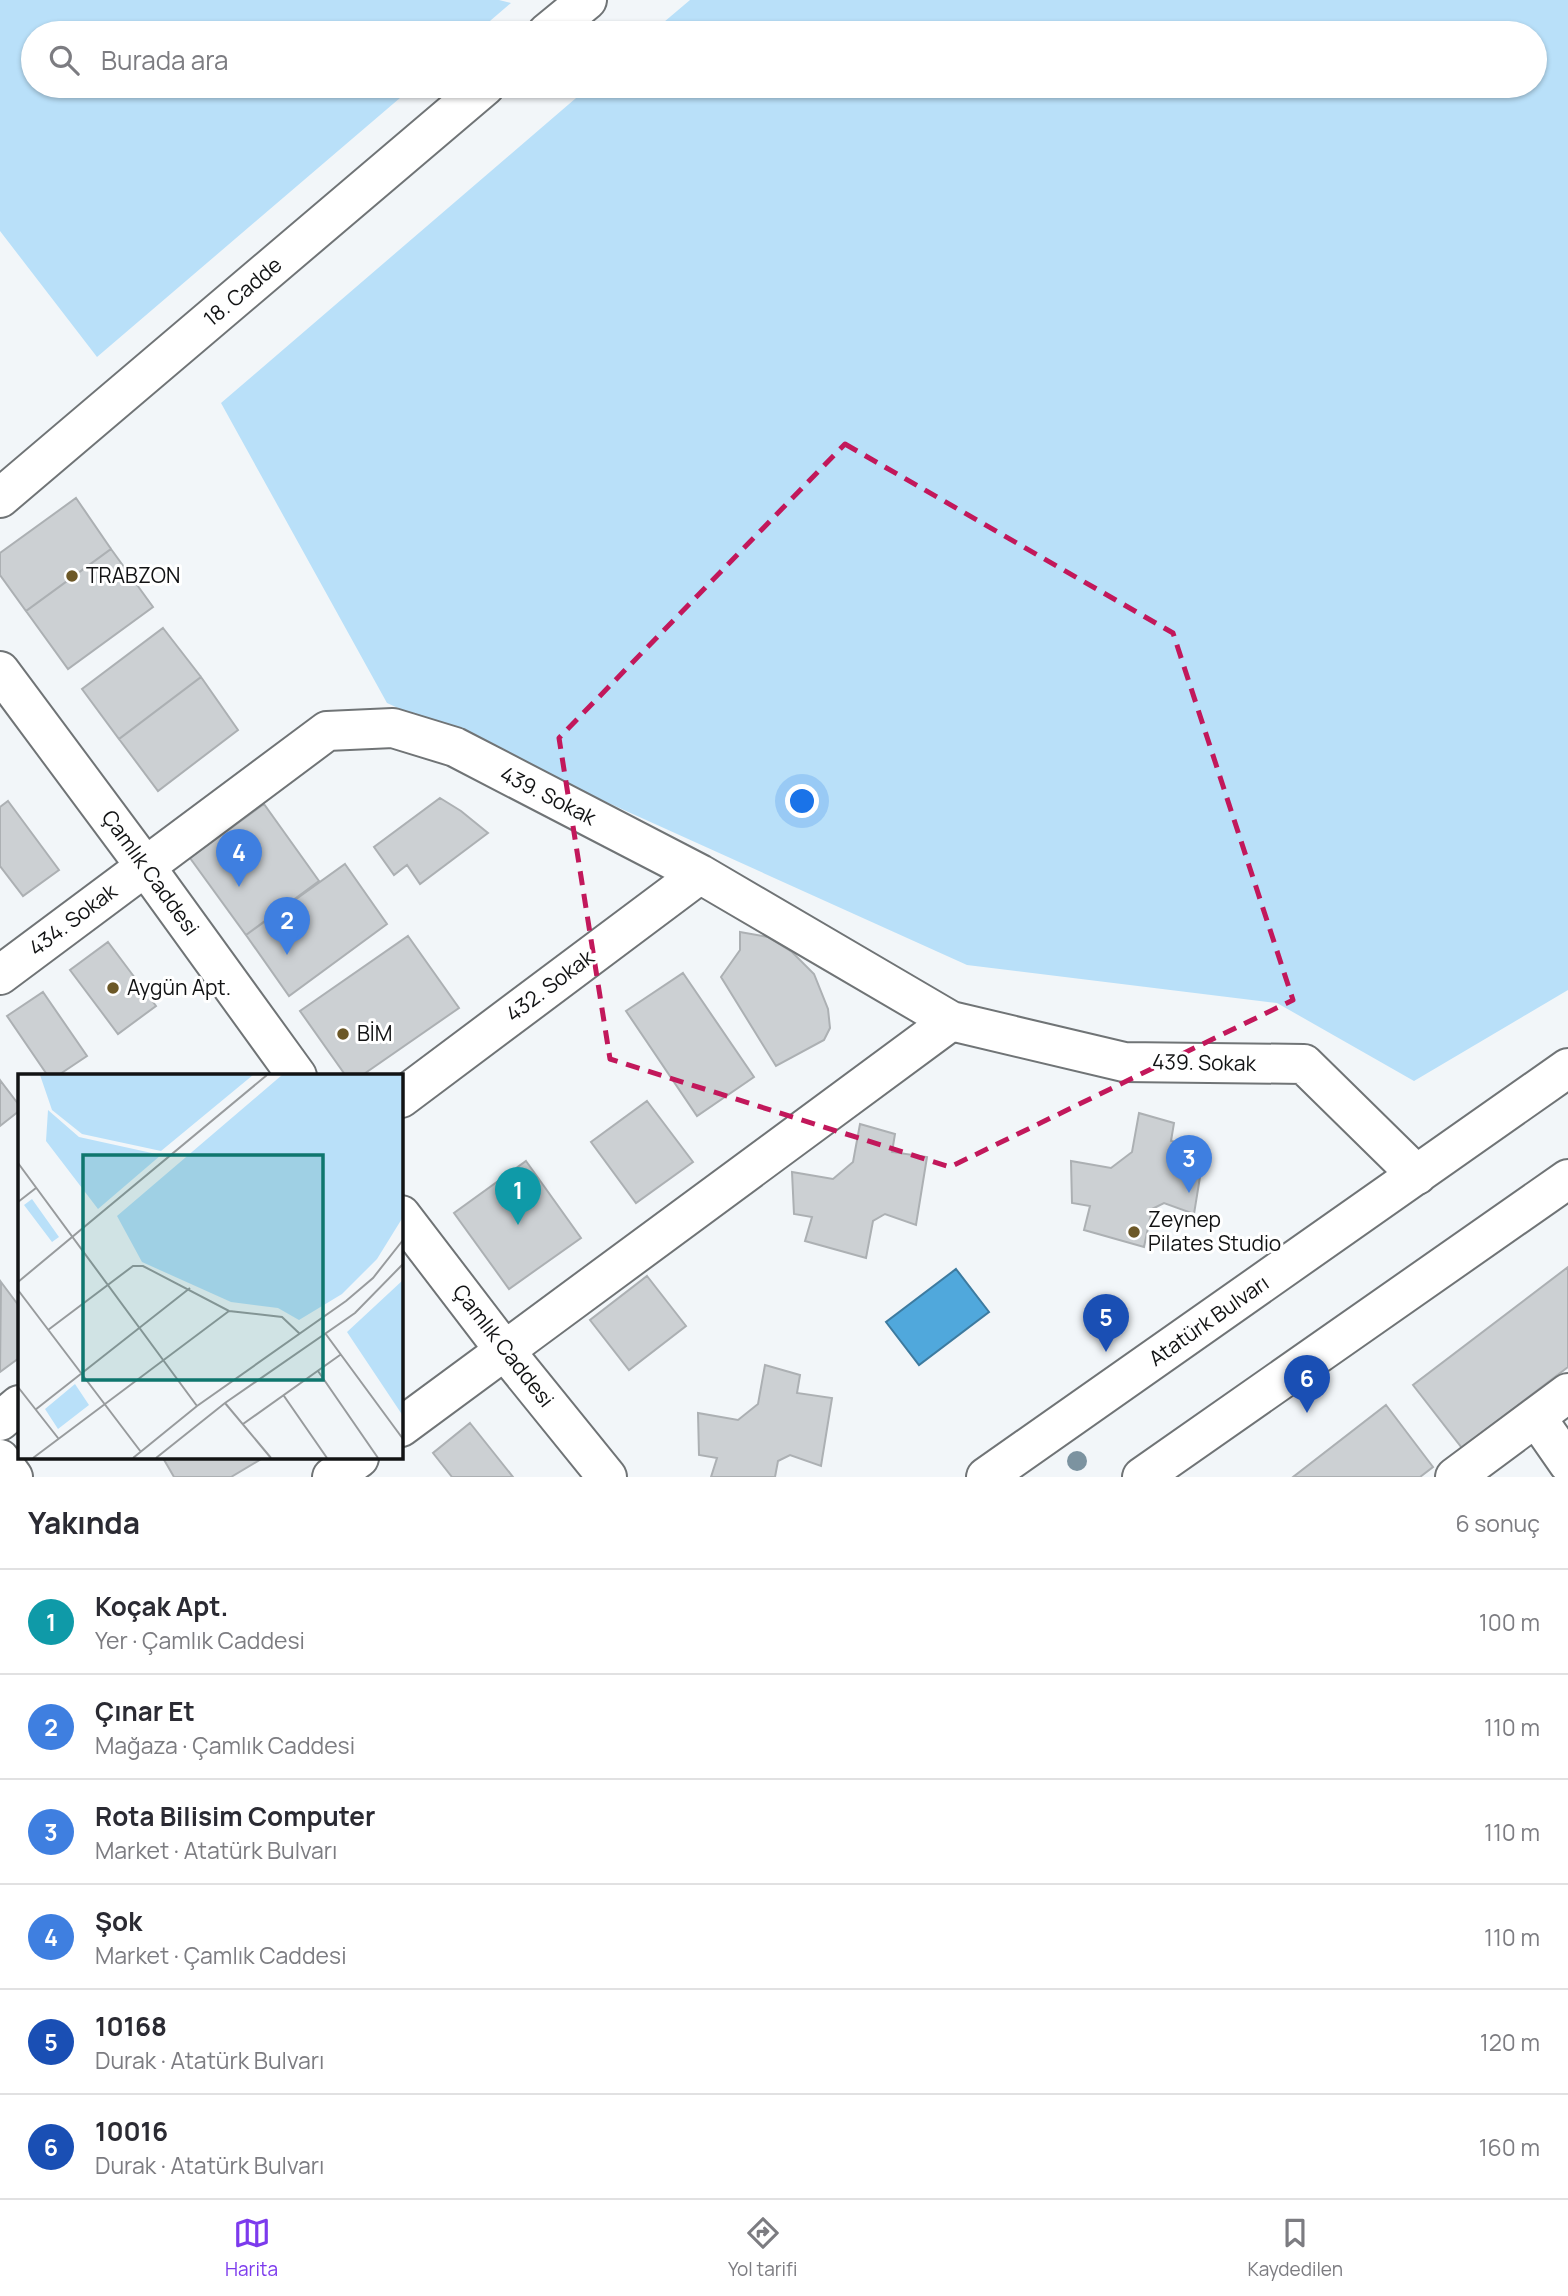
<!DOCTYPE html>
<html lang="tr">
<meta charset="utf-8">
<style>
:root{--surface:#fff;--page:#f2f2f3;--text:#2b2b33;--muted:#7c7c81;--line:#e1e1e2;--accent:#7c3aed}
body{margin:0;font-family:Manrope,sans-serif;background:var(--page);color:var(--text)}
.you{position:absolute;left:803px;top:802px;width:24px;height:24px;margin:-18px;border:5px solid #fff;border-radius:50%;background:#1a73e8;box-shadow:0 0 0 10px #1a73e833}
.badge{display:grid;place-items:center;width:46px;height:46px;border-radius:50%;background:var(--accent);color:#fff;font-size:23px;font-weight:700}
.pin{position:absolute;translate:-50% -58px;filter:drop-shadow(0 2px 4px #0008)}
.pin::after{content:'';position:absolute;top:37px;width:24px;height:21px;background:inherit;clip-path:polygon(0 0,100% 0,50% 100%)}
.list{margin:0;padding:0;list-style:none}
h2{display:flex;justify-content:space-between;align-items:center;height:91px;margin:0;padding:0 28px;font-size:30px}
h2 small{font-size:23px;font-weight:400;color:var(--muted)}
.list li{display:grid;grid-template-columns:46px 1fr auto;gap:21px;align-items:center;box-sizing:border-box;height:105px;padding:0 28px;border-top:2px solid var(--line)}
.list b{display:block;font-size:26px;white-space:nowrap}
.list p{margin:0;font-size:23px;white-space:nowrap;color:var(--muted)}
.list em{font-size:23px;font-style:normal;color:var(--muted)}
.icon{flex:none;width:38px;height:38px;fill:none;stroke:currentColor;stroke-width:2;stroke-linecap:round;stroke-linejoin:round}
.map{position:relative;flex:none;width:1568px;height:1477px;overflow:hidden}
.search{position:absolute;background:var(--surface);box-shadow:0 2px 5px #0004;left:21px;right:21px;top:21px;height:77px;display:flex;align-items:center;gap:18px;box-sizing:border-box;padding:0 24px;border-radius:38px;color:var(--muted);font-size:26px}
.sheet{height:721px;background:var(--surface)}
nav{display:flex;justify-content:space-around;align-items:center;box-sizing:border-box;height:98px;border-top:2px solid var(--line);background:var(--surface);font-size:19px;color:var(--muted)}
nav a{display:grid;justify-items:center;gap:4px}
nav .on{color:var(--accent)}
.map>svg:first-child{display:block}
.green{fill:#b9e0f9}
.water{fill:#50a8dc;stroke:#3d7ba0;stroke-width:2}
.building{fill:#ccd0d3;stroke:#acb0b3;stroke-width:2}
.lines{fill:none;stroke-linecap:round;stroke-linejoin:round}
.minor-casing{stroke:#707476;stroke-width:42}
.major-casing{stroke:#707476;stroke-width:42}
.minor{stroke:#fff;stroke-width:38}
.major{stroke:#fff;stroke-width:38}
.tree{fill:#7c93a0}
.marked{fill:none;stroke:#c2185b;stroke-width:5;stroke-dasharray:14 9;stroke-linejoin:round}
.poi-dot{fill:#6c5827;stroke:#fff;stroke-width:2.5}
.labels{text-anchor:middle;stroke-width:6;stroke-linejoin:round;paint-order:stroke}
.street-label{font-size:21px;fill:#121314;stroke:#fff}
.poi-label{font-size:21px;fill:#121314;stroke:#fff;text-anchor:start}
.inset-road{fill:none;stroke:#989b9d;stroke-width:2}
.view{fill:#0f766e;fill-opacity:0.15;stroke:#0f766e;stroke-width:3.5}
.inset-edge{fill:none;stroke:#121314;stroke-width:3.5}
</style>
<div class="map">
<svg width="1568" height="1477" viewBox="0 0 1568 1477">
<rect width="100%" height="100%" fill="#f2f6f9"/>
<path class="green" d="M 0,0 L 499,0 L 511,3 L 476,33 L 33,33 L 33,86 L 414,86 L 97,357 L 0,231 Z
M 690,0 L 1568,0 L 1568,990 L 1414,1081 L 1277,1003 L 967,965 L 387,703 L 221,403 L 590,86 L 1535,86 L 1535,33 L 651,33 Z"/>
<path class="water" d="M 956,1269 L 989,1312 L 919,1365 L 886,1322 Z"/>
<path class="building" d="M 76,498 L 111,549 L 26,611 L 0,575 L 0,553 Z
M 111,549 L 153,607 L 68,669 L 26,611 Z
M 163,628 L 201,677 L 119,739 L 82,689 Z
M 201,677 L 238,730 L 158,791 L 119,739 Z
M 440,798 L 461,811 L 488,833 L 420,884 L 407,865 L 394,875 L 374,847 Z
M 8,801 L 59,870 L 23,896 L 0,866 L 0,807 Z
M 264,804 L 319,881 L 246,935 L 190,858 Z
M 345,864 L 387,924 L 289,996 L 246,935 Z
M 740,932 L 768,937 L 792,952 L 814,974 L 828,1009 L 830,1028 L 824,1040 L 776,1066 L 721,977 L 740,950 Z
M 408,936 L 459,1008 L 361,1076 L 346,1076 L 300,1011 Z
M 108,942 L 156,1006 L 118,1034 L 70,970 Z
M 683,973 L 754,1077 L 697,1116 L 626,1011 Z
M 43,992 L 87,1056 L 57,1076 L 48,1076 L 7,1016 Z
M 0,1080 L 19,1105 L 19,1111 L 0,1126 Z
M 647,1101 L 693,1162 L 636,1203 L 591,1142 Z
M 1139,1113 L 1174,1123 L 1171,1141 L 1205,1146 L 1194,1214 L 1164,1203 L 1152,1209 L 1144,1247 L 1084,1230 L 1090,1206 L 1072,1203 L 1071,1161 L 1111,1168 L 1132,1152 Z
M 860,1124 L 895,1134 L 892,1152 L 927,1157 L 916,1225 L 885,1214 L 873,1221 L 866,1258 L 805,1241 L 812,1217 L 794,1214 L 792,1172 L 833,1179 L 853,1162 Z
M 526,1161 L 581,1238 L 509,1289 L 454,1213 Z
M 1568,1267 L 1568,1367 L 1462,1448 L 1413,1385 Z
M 647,1276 L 686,1326 L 629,1370 L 590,1320 Z
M 1,1282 L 19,1306 L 19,1358 L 0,1372 Z
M 765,1365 L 800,1375 L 797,1393 L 832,1398 L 821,1466 L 790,1455 L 778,1461 L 775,1477 L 711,1477 L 717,1458 L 699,1455 L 698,1413 L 738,1420 L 758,1404 Z
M 1386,1405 L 1433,1467 L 1420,1477 L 1293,1477 Z
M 470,1423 L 513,1477 L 452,1477 L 433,1453 Z
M 163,1458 L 263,1458 L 231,1477 L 174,1477 Z"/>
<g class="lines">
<defs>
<path id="minor" d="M 547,33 L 587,0
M 0,498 L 485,86
M 0,671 L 145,866 L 297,1076
M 0,975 L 327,731 L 393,728 L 455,747 L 700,874 L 951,1021 L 1124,1062 L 1304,1064 L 1417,1175
M 401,1098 L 700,874
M 401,1215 L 505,1351 L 607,1477
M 1536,1417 L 1568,1463
M 0,1421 L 19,1405
M 401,1427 L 951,1021
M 0,1459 L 13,1477
M 332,1477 L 359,1458
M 1455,1477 L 1568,1393"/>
<path id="major" d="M 986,1477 L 1568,1068
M 1142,1477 L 1568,1179"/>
</defs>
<use href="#minor" class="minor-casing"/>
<use href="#major" class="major-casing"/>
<use href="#minor" class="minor"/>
<use href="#major" class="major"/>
</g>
<circle class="tree" cx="1077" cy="1461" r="10"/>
<path class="marked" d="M 845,444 L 1173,633 L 1293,1000 L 950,1167 L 610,1059 L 559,738 Z"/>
<g class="poi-dot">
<circle cx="72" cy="576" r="7"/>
<circle cx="113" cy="988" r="7"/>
<circle cx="343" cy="1034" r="7"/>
<circle cx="1134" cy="1232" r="7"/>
</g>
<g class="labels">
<g class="street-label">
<text transform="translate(243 292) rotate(-40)" y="7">18. Cadde</text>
<text transform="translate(548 796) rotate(27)" y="7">439. Sokak</text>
<text transform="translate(150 873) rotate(54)" y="7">Çamlık Caddesi</text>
<text transform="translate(73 920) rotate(-37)" y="7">434. Sokak</text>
<text transform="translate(550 986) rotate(-37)" y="7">432. Sokak</text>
<text transform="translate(1204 1063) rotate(1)" y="7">439. Sokak</text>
<text transform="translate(1209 1321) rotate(-35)" y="7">Atatürk Bulvarı</text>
<text transform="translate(503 1346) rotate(52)" y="7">Çamlık Caddesi</text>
</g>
<g class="poi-label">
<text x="86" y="583">TRABZON</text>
<text x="127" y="995">Aygün Apt.</text>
<text x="357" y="1041">BİM</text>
<text x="1148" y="1227">Zeynep<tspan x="1148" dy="24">Pilates Studio</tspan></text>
</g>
</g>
<g transform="translate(18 1074)">
<rect width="385" height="385" fill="#f2f6f9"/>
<path d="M 22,1 L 235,1 L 143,77 L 64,60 L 34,36 ZM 264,1 L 385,1 L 385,143 L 359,185 L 324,220 L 281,246 L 260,234 L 213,228 L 124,188 L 99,142 ZM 30,36 L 61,63 L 143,81 L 80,135 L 28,67 ZM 14,125 L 41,163 L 34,168 L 6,131 ZM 385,206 L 385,342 L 329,258 ZM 57,310 L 71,331 L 40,355 L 27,335 Z" fill="#b9e0f9"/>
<path class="inset-road" d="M 0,89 L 179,332M 0,128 L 18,114M 0,208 L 249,1M 0,216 L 123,378M 30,256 L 115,192 L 125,192 L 211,237 L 264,243 L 282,260M 307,259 L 385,365M 300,297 L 360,384M 0,313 L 40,364M 266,322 L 309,384M 207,329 L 253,384M 17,336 L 172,214M 225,350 L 322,281M 15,384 L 211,237M 115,384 L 179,332 L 328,227 L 355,204 L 385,166M 138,384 L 207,329 L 337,239 L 385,190"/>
<path class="view" d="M 65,81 L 305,81 L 305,306 L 65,306 Z"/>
<rect width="385" height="385" class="inset-edge"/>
</g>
</svg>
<div class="you"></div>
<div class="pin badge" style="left:518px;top:1225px;background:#0f9aa8">1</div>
<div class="pin badge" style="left:287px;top:955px;background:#3f7fe0">2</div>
<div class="pin badge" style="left:1189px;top:1193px;background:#3f7fe0">3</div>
<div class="pin badge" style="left:239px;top:887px;background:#3f7fe0">4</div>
<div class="pin badge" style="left:1106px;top:1352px;background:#1a4fb4">5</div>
<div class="pin badge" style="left:1307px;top:1413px;background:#1a4fb4">6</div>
<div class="search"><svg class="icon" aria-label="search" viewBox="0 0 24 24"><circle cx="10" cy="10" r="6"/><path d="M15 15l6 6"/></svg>Burada ara</div>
</div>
<section class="sheet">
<h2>Yakında<small>6 sonuç</small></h2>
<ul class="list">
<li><span class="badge" style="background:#0f9aa8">1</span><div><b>Koçak Apt.</b><p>Yer · Çamlık Caddesi</p></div><em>100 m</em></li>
<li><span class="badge" style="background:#3f7fe0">2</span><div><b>Çınar Et</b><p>Mağaza · Çamlık Caddesi</p></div><em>110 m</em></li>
<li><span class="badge" style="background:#3f7fe0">3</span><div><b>Rota Bilisim Computer</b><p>Market · Atatürk Bulvarı</p></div><em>110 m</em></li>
<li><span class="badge" style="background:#3f7fe0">4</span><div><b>Şok</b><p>Market · Çamlık Caddesi</p></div><em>110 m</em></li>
<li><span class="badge" style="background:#1a4fb4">5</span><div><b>10168</b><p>Durak · Atatürk Bulvarı</p></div><em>120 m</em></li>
<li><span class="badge" style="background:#1a4fb4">6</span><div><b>10016</b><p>Durak · Atatürk Bulvarı</p></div><em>160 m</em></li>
</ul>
</section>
<nav>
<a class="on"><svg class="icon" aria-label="map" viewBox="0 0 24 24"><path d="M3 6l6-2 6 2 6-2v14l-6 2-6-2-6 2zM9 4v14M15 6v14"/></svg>Harita</a>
<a><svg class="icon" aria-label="directions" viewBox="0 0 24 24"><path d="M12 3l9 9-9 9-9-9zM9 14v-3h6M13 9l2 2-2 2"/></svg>Yol tarifi</a>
<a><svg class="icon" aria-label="saved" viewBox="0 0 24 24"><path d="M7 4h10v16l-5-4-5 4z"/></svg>Kaydedilen</a>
</nav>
